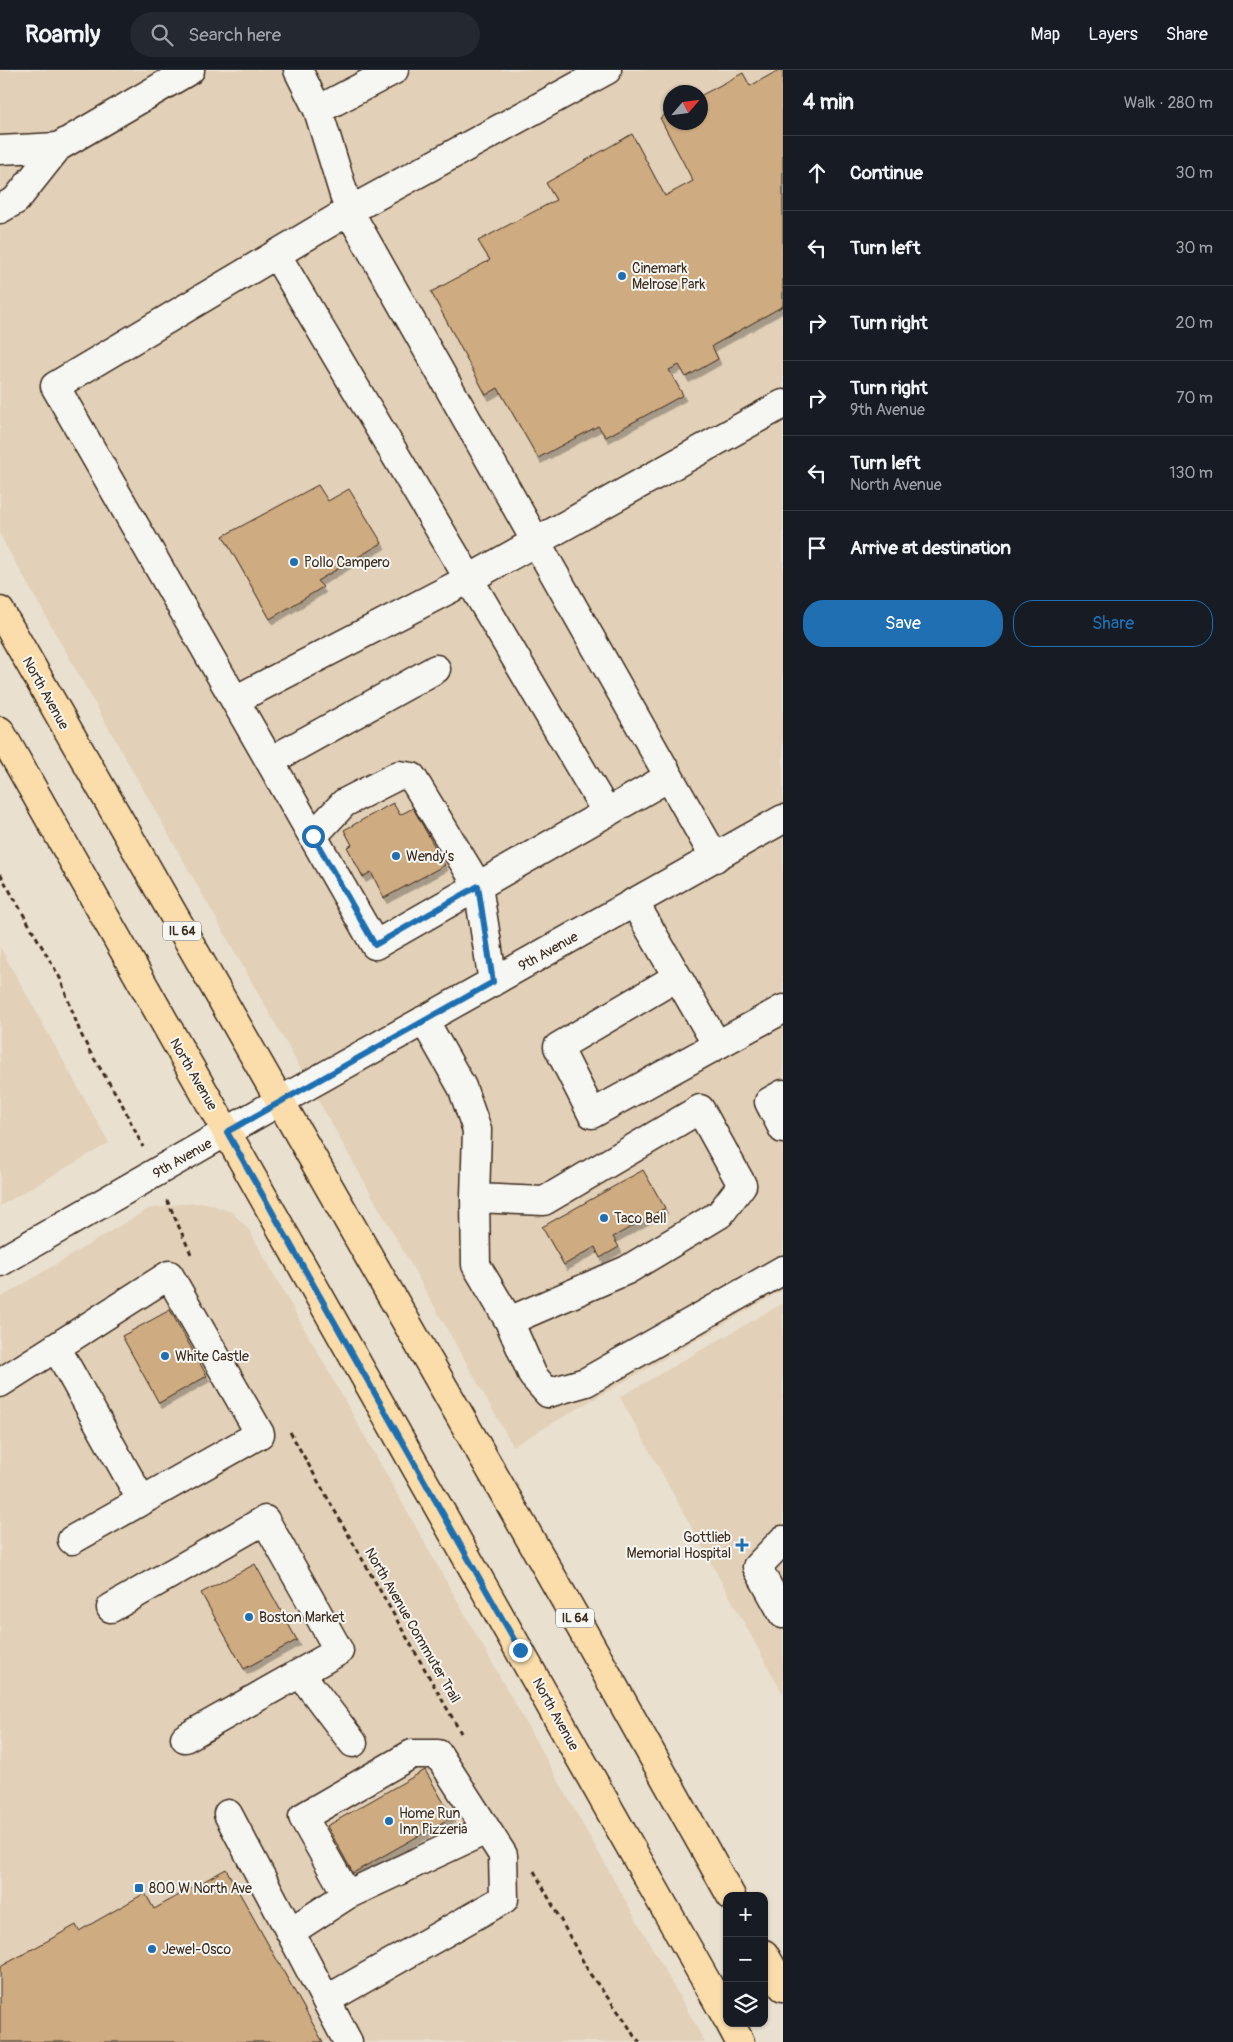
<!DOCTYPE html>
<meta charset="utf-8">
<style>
:root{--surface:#171b24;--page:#242831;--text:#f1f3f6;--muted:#9ea1a6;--line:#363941;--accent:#1f6fb2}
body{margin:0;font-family:Pangolin,sans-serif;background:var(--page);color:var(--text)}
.controls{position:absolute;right:15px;bottom:15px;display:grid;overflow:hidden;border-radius:10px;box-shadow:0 1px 4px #0004}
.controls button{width:45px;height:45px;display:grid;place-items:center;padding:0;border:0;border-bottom:1px solid var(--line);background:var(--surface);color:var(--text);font:25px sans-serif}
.compass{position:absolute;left:663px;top:15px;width:45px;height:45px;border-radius:50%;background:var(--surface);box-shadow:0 1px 4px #0004;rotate:62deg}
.stop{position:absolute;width:15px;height:15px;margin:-11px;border:4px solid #1f6fb2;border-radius:50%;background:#fff}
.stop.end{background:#1f6fb2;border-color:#fff;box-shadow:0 1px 5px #0008}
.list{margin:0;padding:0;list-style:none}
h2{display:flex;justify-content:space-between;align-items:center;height:65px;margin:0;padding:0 20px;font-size:21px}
h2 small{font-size:16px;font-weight:400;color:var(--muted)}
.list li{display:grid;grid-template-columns:32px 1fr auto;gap:15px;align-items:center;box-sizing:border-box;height:75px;padding:0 20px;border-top:1px solid var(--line)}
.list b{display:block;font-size:19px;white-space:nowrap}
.list p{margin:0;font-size:16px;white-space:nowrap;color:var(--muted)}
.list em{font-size:16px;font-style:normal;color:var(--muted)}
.actions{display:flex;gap:10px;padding:15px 20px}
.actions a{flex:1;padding:11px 0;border:1px solid var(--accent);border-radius:20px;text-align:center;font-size:18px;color:var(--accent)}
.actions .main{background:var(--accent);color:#fff}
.icon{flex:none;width:28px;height:28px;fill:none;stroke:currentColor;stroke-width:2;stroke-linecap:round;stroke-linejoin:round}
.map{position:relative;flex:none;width:783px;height:1972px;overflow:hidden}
header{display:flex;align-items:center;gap:30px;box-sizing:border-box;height:70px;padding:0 25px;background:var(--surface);border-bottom:1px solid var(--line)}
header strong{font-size:24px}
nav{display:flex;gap:28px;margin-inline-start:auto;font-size:18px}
.search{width:350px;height:45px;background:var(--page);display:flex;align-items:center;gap:12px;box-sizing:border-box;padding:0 18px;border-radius:28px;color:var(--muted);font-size:19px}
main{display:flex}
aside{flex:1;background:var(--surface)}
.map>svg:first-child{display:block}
.built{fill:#e2d0b8;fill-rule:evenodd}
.building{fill:#ceab81;stroke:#3b2a1e;filter:url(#shadow)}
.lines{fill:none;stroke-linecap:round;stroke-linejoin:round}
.minor-casing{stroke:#3b2a1e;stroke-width:31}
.major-casing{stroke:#3b2a1e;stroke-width:31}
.path{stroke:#3b2a1e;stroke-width:3;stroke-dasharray:5 4;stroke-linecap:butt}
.minor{stroke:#f6f6f2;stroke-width:28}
.major{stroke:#faddab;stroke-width:28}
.route{stroke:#1f6fb2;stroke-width:6}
.poi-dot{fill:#1f6fb2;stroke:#f6f6f2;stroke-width:2}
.labels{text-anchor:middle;stroke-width:4;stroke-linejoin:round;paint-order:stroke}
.shield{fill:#f6f6f2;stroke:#73675e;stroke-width:1}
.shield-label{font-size:12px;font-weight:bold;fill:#3b2a1e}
.poi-label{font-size:14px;fill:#3b2a1e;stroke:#f6f6f2;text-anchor:start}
.street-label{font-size:14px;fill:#3b2a1e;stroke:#f6f6f2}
</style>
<header>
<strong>Roamly</strong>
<div class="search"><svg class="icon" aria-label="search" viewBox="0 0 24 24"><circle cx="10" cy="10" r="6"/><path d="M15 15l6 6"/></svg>Search here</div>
<nav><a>Map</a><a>Layers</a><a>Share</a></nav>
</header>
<main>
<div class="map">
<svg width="783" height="1972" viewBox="0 0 783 1972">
<defs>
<filter id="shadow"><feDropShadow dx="3" dy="5.5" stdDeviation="0" flood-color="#0004"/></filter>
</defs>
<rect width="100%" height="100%" fill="#eae0d0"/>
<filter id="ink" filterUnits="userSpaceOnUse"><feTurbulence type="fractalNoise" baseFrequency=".02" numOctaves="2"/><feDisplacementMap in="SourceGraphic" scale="10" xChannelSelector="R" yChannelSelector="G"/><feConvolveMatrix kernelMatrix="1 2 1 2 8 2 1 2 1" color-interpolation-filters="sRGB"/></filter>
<g filter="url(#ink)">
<path class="built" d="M 0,0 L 783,0 L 783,1220 L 513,1376 L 0,465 ZM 670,22 L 700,22 L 700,52 L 670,52 Z
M 0,877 L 109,1073 L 0,1136 Z
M 206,1133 L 232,1142 L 249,1160 L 705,1972 L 0,1972 L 0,1228 L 148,1139 L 180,1134 Z
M 783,1233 L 783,1624 L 620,1327 Z"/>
<path class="building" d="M 779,0 L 783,0 L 783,236 L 712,276 L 718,289 L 686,307 L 679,295 L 669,300 L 683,325 L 606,367 L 598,356 L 538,388 L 498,318 L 486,325 L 431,222 L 490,190 L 478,171 L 556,130 L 546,113 L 632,64 L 665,126 L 693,111 L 660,48 L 670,42 L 670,52 L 700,52 L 700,26 L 743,3 L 750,16 Z
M 318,415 L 328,431 L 349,419 L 382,473 L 317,511 L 323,517 L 270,549 L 223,466 Z
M 393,733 L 400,745 L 413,738 L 445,795 L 384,828 L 371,802 L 363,807 L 347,777 L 352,775 L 344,760 Z
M 643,1100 L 665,1138 L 613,1167 L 619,1177 L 600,1188 L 595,1177 L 564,1195 L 542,1157 Z
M 170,1240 L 207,1306 L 159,1333 L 122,1266 Z
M 255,1494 L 297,1570 L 244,1599 L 201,1523 Z
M 425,1700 L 452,1747 L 353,1803 L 327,1756 Z
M 226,1799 L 323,1972 L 0,1972 L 0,1897 L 76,1855 L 79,1861 L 145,1823 L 154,1839 Z"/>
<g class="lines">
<defs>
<path id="minor" d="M 298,0 L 318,40 L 349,141 L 55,316 L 375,875 L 669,707
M 607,0 L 349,141 L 715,788
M 318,40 L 394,0
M 0,80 L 58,77
M 0,139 L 16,130 L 58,77 L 190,0
M 276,184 L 469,509 L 783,334
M 235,630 L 469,509 L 607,743
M 270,691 L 436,599
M 313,766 L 344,733 L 399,705 L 412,707 L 478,816 L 493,912
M 634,832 L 717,975
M 677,907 L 558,977 L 592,1044 L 783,939
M 424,950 L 462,1017 L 477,1060 L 475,1128 L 476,1195 L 509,1251 L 533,1306 L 548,1323 L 586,1312 L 783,1200
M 783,1024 L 769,1032 L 783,1059
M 475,1128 L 544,1131 L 700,1039 L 742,1115 L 720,1144 L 627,1200 L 509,1251
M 0,1192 L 280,1031 L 783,749
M 56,1277 L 142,1431
M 0,1313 L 169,1205 L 260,1364 L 72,1470
M 783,1470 L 757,1497 L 783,1544
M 111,1538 L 265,1450 L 339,1581 L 185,1668
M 300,1603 L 353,1673
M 228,1744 L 348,1972
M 347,1825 L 486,1760
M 290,1862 L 347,1825 L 303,1747 L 412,1684 L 438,1684 L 503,1785 L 504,1829 L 326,1930"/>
<path id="major" d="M 0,541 L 576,1549 L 731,1826
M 0,661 L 727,1948
M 764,1884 L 783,1917
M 730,1953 L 740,1972"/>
</defs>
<use href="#minor" class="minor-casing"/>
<use href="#major" class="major-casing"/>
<path class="path" d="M 0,804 L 60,908 L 80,962 L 90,982 L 121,1032 L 143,1077
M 167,1130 L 191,1184
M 290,1362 L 461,1663
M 534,1801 L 590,1904 L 626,1952 L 634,1966 L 640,1972"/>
<use href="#minor" class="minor"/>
<use href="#major" class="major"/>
</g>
</g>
<g class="lines" filter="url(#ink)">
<path class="route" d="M 313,766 L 375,875 L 478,816 L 493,912 L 227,1062 L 520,1580"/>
</g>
<g class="poi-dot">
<circle cx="622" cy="206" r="5"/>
<circle cx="294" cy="492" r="5"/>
<circle cx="396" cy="786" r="5"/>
<circle cx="604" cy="1148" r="5"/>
<circle cx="165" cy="1286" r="5"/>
<path d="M739.5 1467.5h5v5h5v5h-5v5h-5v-5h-5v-5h5z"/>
<circle cx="249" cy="1547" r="5"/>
<circle cx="389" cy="1751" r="5"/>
<rect x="134" y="1813" width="10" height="10" rx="2.5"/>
<circle cx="152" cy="1879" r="5"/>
</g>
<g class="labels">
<g class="shield">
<rect x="163" y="851.5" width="38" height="19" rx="4"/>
<rect x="556" y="1538.5" width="38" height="19" rx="4"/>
</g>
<g class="shield-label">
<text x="182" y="865">IL 64</text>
<text x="575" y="1552">IL 64</text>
</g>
<g class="poi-label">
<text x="632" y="203">Cinemark<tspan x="632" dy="16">Melrose Park</tspan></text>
<text x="304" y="497">Pollo Campero</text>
<text x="406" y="791">Wendy's</text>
<text x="614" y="1153">Taco Bell</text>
<text x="175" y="1291">White Castle</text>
<text x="731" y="1472" text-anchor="end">Gottlieb<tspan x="731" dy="16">Memorial Hospital</tspan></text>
<text x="259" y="1552">Boston Market</text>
<text x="399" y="1748">Home Run<tspan x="399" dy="16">Inn Pizzeria</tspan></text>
<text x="149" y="1823">800 W North Ave</text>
<text x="162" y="1884">Jewel-Osco</text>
</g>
<g class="street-label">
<text transform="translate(46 623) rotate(61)" y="5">North Avenue</text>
<text transform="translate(548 881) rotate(-29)" y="5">9th Avenue</text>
<text transform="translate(194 1004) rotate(60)" y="5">North Avenue</text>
<text transform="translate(182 1088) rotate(-30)" y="5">9th Avenue</text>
<text transform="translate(413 1555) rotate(60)" y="5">North Avenue Commuter Trail</text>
<text transform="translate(556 1644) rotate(61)" y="5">North Avenue</text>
</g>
</g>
</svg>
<div class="controls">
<button>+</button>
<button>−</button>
<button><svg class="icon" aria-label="layers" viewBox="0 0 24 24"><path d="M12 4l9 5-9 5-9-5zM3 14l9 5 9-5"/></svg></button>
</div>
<svg class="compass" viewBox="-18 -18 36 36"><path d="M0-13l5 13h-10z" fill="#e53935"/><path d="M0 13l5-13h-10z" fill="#9ea1a6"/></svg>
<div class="stop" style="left:313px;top:766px"></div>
<div class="stop end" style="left:520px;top:1580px"></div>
</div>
<aside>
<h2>4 min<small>Walk · 280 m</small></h2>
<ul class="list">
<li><svg class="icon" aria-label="ahead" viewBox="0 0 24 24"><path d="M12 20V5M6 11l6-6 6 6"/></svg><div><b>Continue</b></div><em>30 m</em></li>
<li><svg class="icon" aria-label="left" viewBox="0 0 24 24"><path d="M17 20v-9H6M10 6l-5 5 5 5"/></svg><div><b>Turn left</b></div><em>30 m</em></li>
<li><svg class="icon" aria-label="right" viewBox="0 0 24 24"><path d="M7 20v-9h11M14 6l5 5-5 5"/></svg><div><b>Turn right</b></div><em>20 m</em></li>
<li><svg class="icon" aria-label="right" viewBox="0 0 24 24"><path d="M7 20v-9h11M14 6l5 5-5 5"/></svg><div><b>Turn right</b><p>9th Avenue</p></div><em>70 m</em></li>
<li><svg class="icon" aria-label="left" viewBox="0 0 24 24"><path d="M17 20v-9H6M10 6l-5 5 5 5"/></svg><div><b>Turn left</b><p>North Avenue</p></div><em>130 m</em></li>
<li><svg class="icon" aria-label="arrive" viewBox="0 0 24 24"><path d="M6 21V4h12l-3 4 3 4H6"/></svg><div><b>Arrive at destination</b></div></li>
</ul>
<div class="actions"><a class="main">Save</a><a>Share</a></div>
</aside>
</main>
